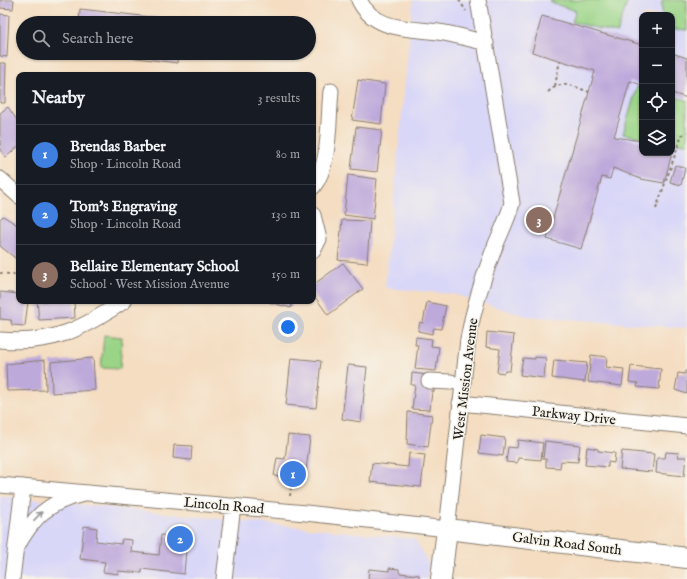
<!DOCTYPE html>
<meta charset="utf-8">
<style>
:root{--surface:#171b24;--page:#242831;--text:#f1f3f6;--muted:#9ea1a6;--line:#363941;--accent:#1a73e8}
body{margin:0;font-family:"IM FELL English",serif;background:var(--page);color:var(--text)}
.controls{position:absolute;right:12px;top:12px;display:grid;overflow:hidden;border-radius:8px;box-shadow:0 1px 3px #0004}
.controls button{width:36px;height:36px;display:grid;place-items:center;padding:0;border:0;border-bottom:1px solid var(--line);background:var(--surface);color:var(--text);font:20px sans-serif}
.you{position:absolute;left:288px;top:327px;width:14px;height:14px;margin:-10px;border:3px solid #fff;border-radius:50%;background:#1a73e8;box-shadow:0 0 0 6px #1a73e833}
.badge{display:grid;place-items:center;width:26px;height:26px;border-radius:50%;background:var(--accent);color:#fff;font-size:13px;font-weight:700}
.pin{position:absolute;translate:-50% -50%;border:2px solid #fff;box-shadow:0 1px 4px #0006}
.list{margin:0;padding:0;list-style:none}
h2{display:flex;justify-content:space-between;align-items:center;height:52px;margin:0;padding:0 16px;font-size:17px}
h2 small{font-size:13px;font-weight:400;color:var(--muted)}
.list li{display:grid;grid-template-columns:26px 1fr auto;gap:12px;align-items:center;box-sizing:border-box;height:60px;padding:0 16px;border-top:1px solid var(--line)}
.list b{display:block;font-size:15px;white-space:nowrap}
.list p{margin:0;font-size:13px;white-space:nowrap;color:var(--muted)}
.list em{font-size:13px;font-style:normal;color:var(--muted)}
.icon{flex:none;width:22px;height:22px;fill:none;stroke:currentColor;stroke-width:2;stroke-linecap:round;stroke-linejoin:round}
.map{position:relative;flex:none;width:687px;height:579px;overflow:hidden}
.search{position:absolute;background:var(--surface);box-shadow:0 1px 3px #0004;left:16px;top:16px;width:300px;height:44px;display:flex;align-items:center;gap:10px;box-sizing:border-box;padding:0 14px;border-radius:22px;color:var(--muted);font-size:15px}
.panel{position:absolute;background:var(--surface);box-shadow:0 1px 3px #0004;left:16px;top:72px;width:300px;height:232px;border-radius:8px}
.map>svg:first-child{display:block}
.built{fill:#d9d7f8;fill-rule:evenodd}
.green{fill:#9ad487;stroke:#5b7852}
.building{fill:#bea9db}
.lines{fill:none;stroke-linecap:round;stroke-linejoin:round}
.minor-casing{stroke:#887c6e;stroke-width:17}
.major-casing{stroke:#887c6e;stroke-width:22}
.path{stroke:#887c6e;stroke-width:2;stroke-dasharray:3 3;stroke-linecap:butt}
.minor{stroke:#fff;stroke-width:15}
.major{stroke:#fff;stroke-width:20}
.oneway{stroke:#999}
.labels{text-anchor:middle;stroke-width:3;stroke-linejoin:round;paint-order:stroke}
.street-label{font-size:14px;fill:#1c1c1c;stroke:#f7f3e8}
</style>
<div class="map">
<svg width="687" height="579" viewBox="0 0 687 579">
<rect width="100%" height="100%" fill="#f7f3e8"/>
<filter id="ink" filterUnits="userSpaceOnUse"><feTurbulence type="fractalNoise" baseFrequency=".025" numOctaves="2"/><feDisplacementMap in="SourceGraphic" scale="8" xChannelSelector="R" yChannelSelector="G"/><feConvolveMatrix kernelMatrix="1 2 1 2 8 2 1 2 1" color-interpolation-filters="sRGB"/></filter>
<filter id="wash" filterUnits="userSpaceOnUse"><feTurbulence type="fractalNoise" baseFrequency=".012" numOctaves="4" result="noise"/><feDisplacementMap in="SourceGraphic" scale="16" xChannelSelector="R" yChannelSelector="G"/><feGaussianBlur stdDeviation="0.9" result="paint"/><feColorMatrix in="noise" values="0 0 0 0 0 0 0 0 0 0 0 0 0 0 0 0 0 1.4 0 .05"/><feComposite in="paint" operator="in"/></filter>
<g filter="url(#wash)">
<rect width="100%" height="100%" fill="#f4ddc1"/>
<path class="built" d="M 413,0 L 687,0 L 687,328 L 526,316 L 453,294 L 385,288 ZM 642,15 L 672,15 L 672,153 L 642,153 Z
M 0,496 L 415,539 L 429,565 L 427,579 L 0,579 Z"/>
<path class="green" d="M 550,0 L 628,0 L 617,33 L 572,22 L 576,11 L 552,3 Z
M 662,0 L 687,0 L 687,30 L 672,29 L 672,15 L 662,15 Z
M 637,87 L 642,88 L 642,137 L 623,134 Z
M 672,96 L 687,100 L 687,144 L 672,142 Z
M 104,335 L 122,337 L 120,369 L 101,368 Z"/>
<g id="blocks">
<path class="building" d="M 0,0 L 14,0 L 13,9 L 0,8 Z
M 80,9 L 195,22 L 195,23 L 79,23 Z
M 0,14 L 9,15 L 7,57 L 0,56 Z
M 542,16 L 642,45 L 642,85 L 630,81 L 614,137 L 642,141 L 642,153 L 672,153 L 664,183 L 641,179 L 613,168 L 610,179 L 602,177 L 581,249 L 547,239 L 595,71 L 532,52 Z
M 97,53 L 178,53 L 177,63 Z
M 672,53 L 687,58 L 687,98 L 672,93 Z
M 0,63 L 6,63 L 5,103 L 0,103 Z
M 358,80 L 385,84 L 381,124 L 352,120 Z
M 8,107 L 19,123 L 19,146 L 6,157 L 0,150 L 0,113 Z
M 356,127 L 382,130 L 377,172 L 351,169 Z
M 675,165 L 685,168 L 681,185 L 670,182 Z
M 348,175 L 377,179 L 373,219 L 344,215 Z
M 3,216 L 19,226 L 19,261 L 0,246 L 0,219 Z
M 342,220 L 370,221 L 367,263 L 338,260 Z
M 343,263 L 363,289 L 328,315 L 313,294 L 313,285 Z
M 0,292 L 19,294 L 19,301 L 28,301 L 25,326 L 12,325 L 11,320 L 0,319 Z
M 37,301 L 74,301 L 75,318 L 39,320 Z
M 265,301 L 293,301 L 291,308 Z
M 427,302 L 446,306 L 441,329 L 434,328 L 432,334 L 418,331 L 420,322 L 423,323 Z
M 487,332 L 514,335 L 510,371 L 505,371 L 504,373 L 497,372 L 500,349 L 486,347 Z
M 416,337 L 432,339 L 431,346 L 439,347 L 436,371 L 415,369 L 418,345 L 415,345 Z
M 591,355 L 607,357 L 606,367 L 624,369 L 622,386 L 588,382 Z
M 535,357 L 546,358 L 544,378 L 520,375 L 523,358 L 535,359 Z
M 93,358 L 95,390 L 52,393 L 51,362 Z
M 291,358 L 321,361 L 316,408 L 286,405 Z
M 45,360 L 46,390 L 7,391 L 6,364 Z
M 554,360 L 587,363 L 585,382 L 552,378 Z
M 348,365 L 367,367 L 361,422 L 342,419 Z
M 631,366 L 661,369 L 659,389 L 637,387 L 638,383 L 629,382 Z
M 685,371 L 687,371 L 687,394 L 675,390 L 678,373 L 685,374 Z
M 412,373 L 428,375 L 435,384 L 434,392 L 432,391 L 430,410 L 412,409 L 415,385 L 411,385 Z
M 408,412 L 432,415 L 428,447 L 407,444 Z
M 288,435 L 310,437 L 305,479 L 274,476 L 277,458 L 285,459 Z
M 481,435 L 505,438 L 503,456 L 479,453 Z
M 518,440 L 543,443 L 541,460 L 518,458 L 517,463 L 506,462 L 508,447 L 517,448 Z
M 545,441 L 580,445 L 578,462 L 561,461 L 560,468 L 546,467 L 546,459 L 543,459 Z
M 174,445 L 192,446 L 191,460 L 173,458 Z
M 587,447 L 598,449 L 598,451 L 615,453 L 614,463 L 608,462 L 608,467 L 585,465 Z
M 622,451 L 654,454 L 652,472 L 620,469 Z
M 666,452 L 679,453 L 678,457 L 686,457 L 684,476 L 656,473 L 657,458 L 665,458 Z
M 409,453 L 425,455 L 421,487 L 370,482 L 372,463 L 408,467 Z
M 84,526 L 97,528 L 96,541 L 121,544 L 122,539 L 132,540 L 131,552 L 159,555 L 161,535 L 187,537 L 184,574 L 142,569 L 142,573 L 118,571 L 118,574 L 103,572 L 105,562 L 80,559 Z
M 389,568 L 399,569 L 399,573 L 419,575 L 419,579 L 368,579 L 369,569 L 389,571 Z"/>
</g>
</g>
<g filter="url(#ink)">
<use href="#blocks" fill-opacity="0" stroke="#887c6e" stroke-width="1"/>
<g class="lines">
<defs>
<path id="minor" d="M 359,0 C 374,31 409,28 438,32 C 454,34 470,39 486,43
M 0,179 L 19,196
M 313,187 C 331,164 328,120 331,91
M 313,215 L 319,239 L 313,251
M 0,340 C 52,345 82,329 124,301
M 429,381 L 451,382
M 460,403 L 687,426
M 0,485 L 306,513 L 447,529 L 468,339 C 474,306 484,274 496,244 C 502,230 508,218 512,203 L 478,0
M 16,548 C 33,518 46,503 80,495
M 12,579 L 23,487
M 224,579 L 233,506"/>
<path id="major" d="M 441,579 L 447,529 L 687,558"/>
</defs>
<use href="#minor" class="minor-casing"/>
<use href="#major" class="major-casing"/>
<path class="path" d="M 459,0 L 466,11
M 555,86 L 560,60
M 548,92 C 562,79 573,86 589,92
M 656,209 L 682,135 L 687,132
M 0,273 L 19,275
M 290,496 L 292,478"/>
<use href="#minor" class="minor"/>
<use href="#major" class="major"/>
</g>
<defs><path id="oneway-shaft" d="M-6 0H5M1.5-3L5.5 0L1.5 3" fill="none" stroke-width="1.6" stroke-linecap="round" stroke-linejoin="round"/></defs>
<use class="oneway" href="#oneway-shaft" transform="translate(38 516) rotate(-47)"/>
</g>
<g class="labels">
<g class="street-label">
<text transform="translate(465 379) rotate(-83)" y="5">West Mission Avenue</text>
<text transform="translate(574 415) rotate(6)" y="5">Parkway Drive</text>
<text transform="translate(224 505) rotate(5)" y="5">Lincoln Road</text>
<text transform="translate(567 543) rotate(7)" y="5">Galvin Road South</text>
</g>
</g>
</svg>
<div class="controls">
<button>+</button>
<button>−</button>
<button><svg class="icon" aria-label="locate" viewBox="0 0 24 24"><circle cx="12" cy="12" r="6"/><path d="M12 2v4M12 18v4M2 12h4M18 12h4"/></svg></button>
<button><svg class="icon" aria-label="layers" viewBox="0 0 24 24"><path d="M12 4l9 5-9 5-9-5zM3 14l9 5 9-5"/></svg></button>
</div>
<div class="you"></div>
<div class="pin badge" style="left:293px;top:474px;background:#3f7fe0">1</div>
<div class="pin badge" style="left:180px;top:539px;background:#3f7fe0">2</div>
<div class="pin badge" style="left:539px;top:220px;background:#8d6e63">3</div>
<div class="search"><svg class="icon" aria-label="search" viewBox="0 0 24 24"><circle cx="10" cy="10" r="6"/><path d="M15 15l6 6"/></svg>Search here</div>
<section class="panel">
<h2>Nearby<small>3 results</small></h2>
<ul class="list">
<li><span class="badge" style="background:#3f7fe0">1</span><div><b>Brendas Barber</b><p>Shop · Lincoln Road</p></div><em>80 m</em></li>
<li><span class="badge" style="background:#3f7fe0">2</span><div><b>Tom's Engraving</b><p>Shop · Lincoln Road</p></div><em>130 m</em></li>
<li><span class="badge" style="background:#8d6e63">3</span><div><b>Bellaire Elementary School</b><p>School · West Mission Avenue</p></div><em>150 m</em></li>
</ul>
</section>
</div>
